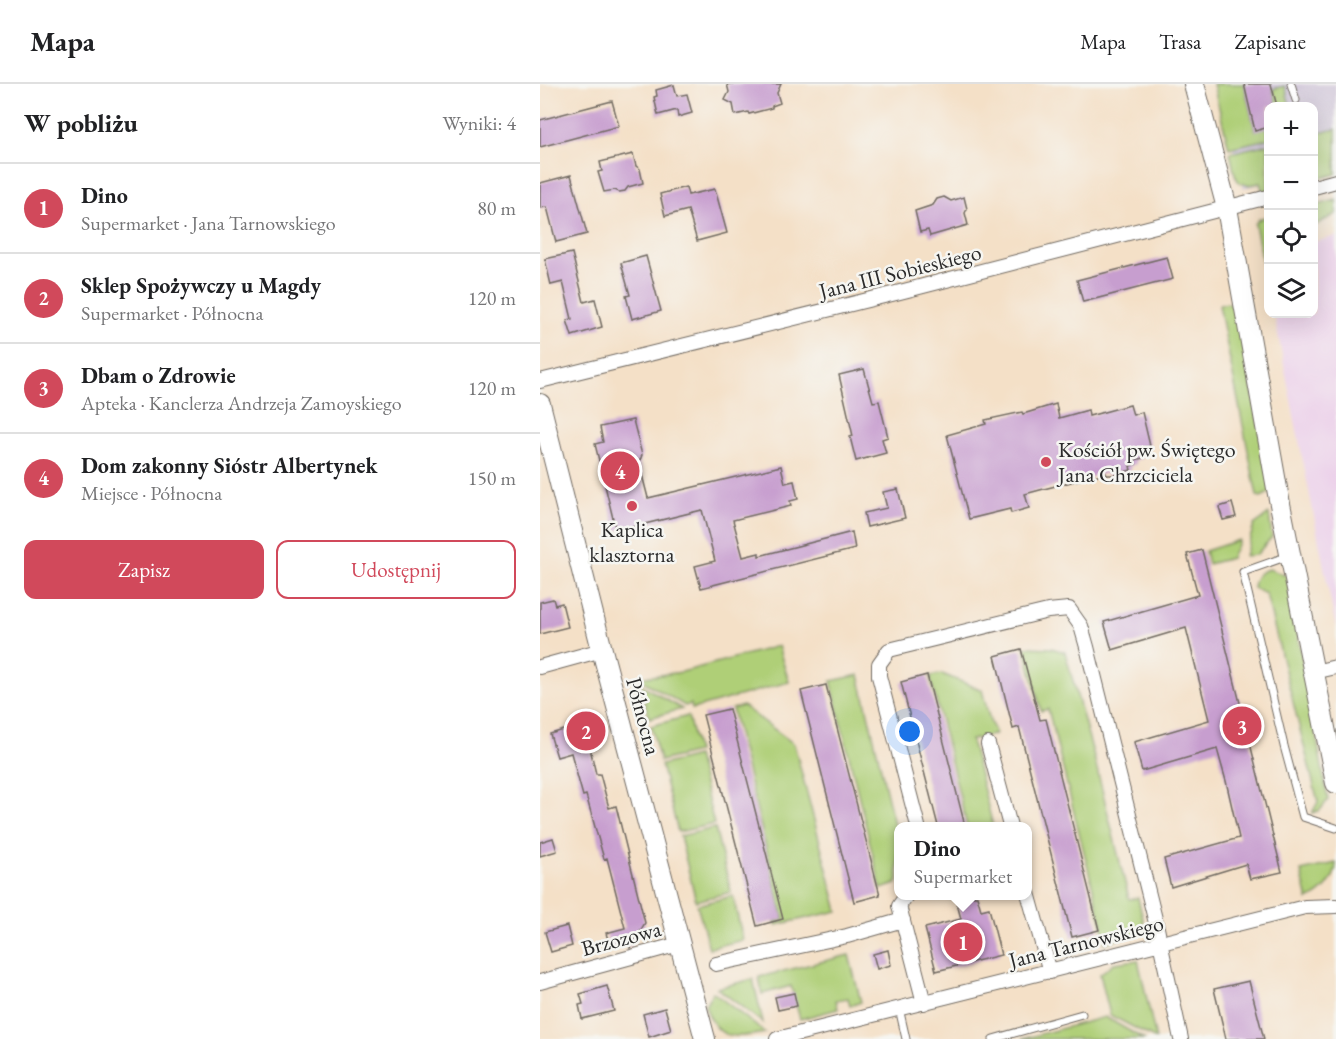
<!DOCTYPE html>
<html lang="pl">
<meta charset="utf-8">
<style>
:root{--surface:#fff;--page:#f2f2f2;--text:#202124;--muted:#757577;--line:#e0e0e0;--accent:#d1495b}
body{margin:0;font-family:"EB Garamond",serif;background:var(--page);color:var(--text)}
.controls{position:absolute;right:18px;top:18px;display:grid;overflow:hidden;border-radius:12px;box-shadow:0 6px 24px #0002}
.controls button{width:54px;height:54px;display:grid;place-items:center;padding:0;border:0;border-bottom:2px solid var(--line);background:var(--surface);color:var(--text);font:30px sans-serif}
.you{position:absolute;left:370px;top:648px;width:21px;height:21px;margin:-15px;border:4px solid #fff;border-radius:50%;background:#1a73e8;box-shadow:0 0 0 9px #1a73e833}
.badge{display:grid;place-items:center;width:39px;height:39px;border-radius:50%;background:var(--accent);color:#fff;font-size:20px;font-weight:700}
.pin{position:absolute;translate:-50% -50%;border:3px solid #fff;box-shadow:0 2px 6px #0006}
.popup{position:absolute;left:354px;top:738px;width:138px;height:78px;box-sizing:border-box;display:grid;place-content:center;border-radius:12px;background:var(--surface);filter:drop-shadow(0 2px 4px #0005);font-size:20px;white-space:nowrap;color:var(--muted)}
.popup b{font-size:22px;color:var(--text)}
.popup::after{content:'';position:absolute;left:50%;top:100%;margin-left:-12px;border:12px solid transparent;border-top-color:var(--surface)}
.list{margin:0;padding:0;list-style:none}
h2{display:flex;justify-content:space-between;align-items:center;height:78px;margin:0;padding:0 24px;font-size:26px}
h2 small{font-size:20px;font-weight:400;color:var(--muted)}
.list li{display:grid;grid-template-columns:39px 1fr auto;gap:18px;align-items:center;box-sizing:border-box;height:90px;padding:0 24px;border-top:2px solid var(--line)}
.list b{display:block;font-size:22px;white-space:nowrap}
.list p{margin:0;font-size:20px;white-space:nowrap;color:var(--muted)}
.list em{font-size:20px;font-style:normal;color:var(--muted)}
.actions{display:flex;gap:12px;padding:18px 24px}
.actions a{flex:1;padding:14px 0;border:2px solid var(--accent);border-radius:12px;text-align:center;font-size:21px;color:var(--accent)}
.actions .main{background:var(--accent);color:#fff}
.icon{flex:none;width:33px;height:33px;fill:none;stroke:currentColor;stroke-width:2;stroke-linecap:round;stroke-linejoin:round}
.map{position:relative;flex:none;width:796px;height:955px;overflow:hidden}
header{display:flex;align-items:center;gap:36px;box-sizing:border-box;height:84px;padding:0 30px;background:var(--surface);border-bottom:2px solid var(--line)}
header strong{font-size:28px}
nav{display:flex;gap:33px;margin-inline-start:auto;font-size:21px}
main{display:flex}
aside{flex:1;background:var(--surface)}
.map>svg:first-child{display:block}
.built{fill:#ecd1ea}
.industrial{fill:#cbbfd5}
.green{fill:#afcf77;stroke:#6d7d51;stroke-width:1.5}
.building{fill:#c79ecf}
.lines{fill:none;stroke-linecap:round;stroke-linejoin:round}
.lane-casing{stroke:#716a62;stroke-width:9}
.street-casing{stroke:#716a62;stroke-width:16}
.secondary-casing{stroke:#716a62;stroke-width:22}
.lane{stroke:#fff;stroke-width:7}
.street{stroke:#fff;stroke-width:14}
.secondary{stroke:#fff;stroke-width:20}
.poi-dot{fill:#d1495b;stroke:#f6f6f2;stroke-width:2}
.labels{text-anchor:middle;stroke-width:5;stroke-linejoin:round;paint-order:stroke}
.street-label{font-size:22px;fill:#2b2b2b;stroke:#f6f6f2}
.poi-label{font-size:22px;fill:#2b2b2b;stroke:#f6f6f2;text-anchor:start}
</style>
<header>
<strong>Mapa</strong>
<nav><a>Mapa</a><a>Trasa</a><a>Zapisane</a></nav>
</header>
<main>
<aside>
<h2>W pobliżu<small>Wyniki: 4</small></h2>
<ul class="list">
<li><span class="badge">1</span><div><b>Dino</b><p>Supermarket · Jana Tarnowskiego</p></div><em>80 m</em></li>
<li><span class="badge">2</span><div><b>Sklep Spożywczy u Magdy</b><p>Supermarket · Północna</p></div><em>120 m</em></li>
<li><span class="badge">3</span><div><b>Dbam o Zdrowie</b><p>Apteka · Kanclerza Andrzeja Zamoyskiego</p></div><em>120 m</em></li>
<li><span class="badge">4</span><div><b>Dom zakonny Sióstr Albertynek</b><p>Miejsce · Północna</p></div><em>150 m</em></li>
</ul>
<div class="actions"><a class="main">Zapisz</a><a>Udostępnij</a></div>
</aside>
<div class="map">
<svg width="796" height="955" viewBox="0 0 796 955">
<rect width="100%" height="100%" fill="#f6f6f2"/>
<filter id="ink" filterUnits="userSpaceOnUse"><feTurbulence type="fractalNoise" baseFrequency=".0167" numOctaves="2"/><feDisplacementMap in="SourceGraphic" scale="12" xChannelSelector="R" yChannelSelector="G"/><feConvolveMatrix kernelMatrix="1 2 1 2 8 2 1 2 1" color-interpolation-filters="sRGB"/></filter>
<filter id="wash" filterUnits="userSpaceOnUse"><feTurbulence type="fractalNoise" baseFrequency=".008" numOctaves="4" result="noise"/><feDisplacementMap in="SourceGraphic" scale="24" xChannelSelector="R" yChannelSelector="G"/><feGaussianBlur stdDeviation="1.35" result="paint"/><feColorMatrix in="noise" values="0 0 0 0 0 0 0 0 0 0 0 0 0 0 0 0 0 1.4 0 .05"/><feComposite in="paint" operator="in"/></filter>
<g filter="url(#wash)">
<rect width="100%" height="100%" fill="#f4e0c7"/>
<path class="built" d="M 796,152 L 796,544 L 734,230 L 774,230 L 774,158 Z"/>
<path class="industrial" d="M 677,0 L 796,0 L 796,82 L 774,87 L 774,22 L 728,22 L 728,98 L 703,104 Z"/>
<path class="green" d="M 673,0 L 704,0 L 715,46 L 728,43 L 728,55 L 689,64 Z
M 745,2 L 750,22 L 737,22 L 733,5 Z
M 796,45 L 796,90 L 774,96 L 774,50 Z
M 728,60 L 728,107 L 723,108 L 720,99 C 692,106 696,91 690,69 Z
M 796,116 L 796,130 L 774,142 L 774,122 Z
M 728,132 L 728,193 L 726,198 L 715,140 L 719,135 Z
M 688,219 L 697,224 L 731,408 L 721,413 L 717,412 L 679,221 Z
M 729,430 L 732,453 L 716,471 L 705,472 L 714,441 Z
M 699,456 L 691,474 L 668,480 L 665,467 Z
M 729,485 L 747,492 L 788,716 L 780,726 L 772,729 L 778,718 L 726,510 L 713,504 C 714,493 718,488 729,485 Z
M 238,562 L 249,598 L 152,625 L 151,620 L 145,622 L 98,594 L 142,588 Z
M 485,563 L 511,564 L 525,568 L 553,669 L 589,815 L 598,814 L 604,839 L 595,850 L 565,859 L 562,849 L 564,848 L 508,625 L 501,627 Z
M 402,590 L 442,606 L 450,637 L 456,650 L 431,656 L 453,742 L 427,742 L 390,592 Z
M 319,591 L 358,757 L 358,797 L 356,800 L 341,805 L 291,597 Z
M 100,600 L 142,625 L 109,634 Z
M 203,622 L 254,660 L 298,827 L 236,841 L 235,838 L 244,836 L 192,625 Z
M 148,632 L 157,668 L 120,677 L 111,642 Z
M 157,672 L 174,740 L 138,748 L 121,681 Z
M 175,744 L 191,808 L 156,817 L 140,752 Z
M 796,779 C 796,796 783,809 768,816 L 761,787 Z
M 193,812 L 203,856 L 169,864 L 157,821 Z
M 309,871 L 321,918 L 310,922 L 308,914 L 296,916 L 298,925 L 260,935 L 251,902 L 222,910 L 219,893 Z
M 598,876 L 616,955 L 570,931 L 560,890 L 574,879 Z
M 213,895 L 223,939 L 177,904 Z
M 173,908 L 224,948 L 225,949 C 188,955 178,955 165,922 Z
M 565,933 L 604,955 L 482,955 Z"/>
<g id="blocks">
<path class="building" d="M 187,0 L 241,0 L 237,9 L 240,19 L 232,22 L 232,24 L 209,30 L 208,28 L 195,31 L 193,20 L 185,16 L 189,8 Z
M 704,0 L 731,0 L 737,22 L 729,22 L 729,43 L 715,47 Z
M 134,1 L 137,12 L 147,10 L 152,29 L 138,33 L 137,26 L 118,31 L 114,13 L 117,12 L 116,6 Z
M 72,17 L 79,42 L 0,63 L 0,36 Z
M 93,70 L 96,82 L 100,85 L 103,99 L 88,103 L 85,107 L 79,108 L 75,106 L 64,108 L 58,88 L 62,87 L 60,78 Z
M 31,91 L 47,150 L 16,158 L 7,123 L 0,124 L 0,99 Z
M 146,103 L 148,111 L 175,105 L 187,149 L 157,157 L 148,126 L 125,132 L 120,110 Z
M 404,113 L 411,117 L 424,113 L 427,125 L 425,129 L 428,141 L 390,152 L 388,146 L 380,148 L 375,127 L 393,121 L 397,115 Z
M 32,169 L 44,218 L 55,215 L 62,243 L 32,252 L 27,236 L 32,235 L 23,198 L 11,201 L 5,175 Z
M 106,172 L 121,227 L 92,235 L 86,212 L 90,211 L 81,179 Z
M 627,173 L 633,195 L 543,218 L 537,196 Z
M 324,285 L 333,318 L 339,317 L 348,353 L 342,355 L 346,369 L 316,377 L 310,353 L 313,352 L 299,291 Z
M 516,320 L 519,334 L 548,326 L 549,332 L 590,321 L 593,331 L 602,328 L 610,362 L 601,364 L 603,374 L 595,376 L 596,380 L 590,382 L 591,386 L 574,391 L 567,391 L 566,389 L 500,406 L 485,410 L 489,424 L 471,429 L 470,425 L 429,435 L 407,351 L 446,340 L 445,336 L 482,328 L 483,330 Z
M 93,336 L 102,371 L 99,379 L 108,414 L 241,382 L 245,399 L 254,397 L 258,415 L 250,417 L 251,422 L 193,436 L 203,473 L 219,469 L 219,472 L 312,448 L 315,465 L 161,504 L 155,482 L 175,477 L 162,426 L 76,447 L 55,360 L 63,358 L 60,343 Z
M 358,405 L 365,434 L 327,443 L 324,429 L 347,424 L 343,408 Z
M 692,419 L 696,433 L 683,436 L 679,423 Z
M 662,466 L 742,788 L 710,795 L 706,780 L 631,803 L 624,775 L 699,754 L 686,697 L 677,665 L 602,687 L 594,658 L 669,636 L 646,544 L 572,566 L 564,538 L 658,511 L 647,470 Z
M 13,515 L 15,521 L 22,519 L 28,543 L 0,550 L 0,518 Z
M 481,565 L 500,636 L 506,635 L 559,846 L 532,853 L 479,643 L 473,645 L 455,572 Z
M 387,591 L 425,742 L 398,742 L 361,598 Z
M 286,601 L 340,811 L 314,818 L 261,607 Z
M 189,625 L 243,835 L 217,842 L 163,631 Z
M 48,639 L 55,663 L 50,664 L 56,690 L 60,690 L 69,724 L 76,722 L 105,839 L 90,864 L 88,858 L 70,863 L 66,849 L 85,844 L 67,774 L 64,775 L 46,711 L 43,712 L 31,669 L 17,673 L 10,650 Z
M 13,754 L 17,767 L 0,772 L 0,758 Z
M 415,812 L 437,812 L 441,826 L 449,824 L 461,871 L 396,887 L 385,844 L 421,835 Z
M 27,842 L 32,862 L 11,868 L 5,848 Z
M 348,866 L 351,881 L 337,885 L 333,870 Z
M 709,897 L 724,955 L 686,955 L 674,905 Z
M 67,902 L 74,927 L 42,935 L 39,921 L 43,920 L 40,910 Z
M 254,909 L 257,922 L 238,926 L 235,913 Z
M 125,924 L 131,946 L 109,953 L 103,930 Z"/>
</g>
</g>
<g filter="url(#ink)">
<use href="#blocks" fill-opacity="0" stroke="#716a62" stroke-width="1.5"/>
<g class="lines">
<defs>
<path id="lane" d="M 751,0 L 756,16
M 748,472 L 703,488 L 744,662 L 763,733 L 796,744
M 359,924 L 366,955
M 453,955 L 542,930"/>
<path id="street" d="M 774,103 L 796,97
M 0,297 L 356,209 L 728,113
M 0,583 L 62,566
M 774,588 L 796,583
M 448,660 L 470,742
M 378,742 L 339,592 L 339,580 L 349,566 L 508,527 L 529,525 L 541,542 L 547,563 L 615,835 L 641,955
M 488,809 L 510,888
M 366,812 L 359,822 L 384,919
M 176,880 L 307,852 L 363,836
M 0,898 L 139,860
M 237,955 L 765,823 L 796,822"/>
<path id="secondary" d="M 654,0 L 687,124 L 738,410 L 796,699
M 0,320 L 62,566 L 165,955"/>
</defs>
<use href="#lane" class="lane-casing"/>
<use href="#street" class="street-casing"/>
<use href="#secondary" class="secondary-casing"/>
<use href="#lane" class="lane"/>
<use href="#street" class="street"/>
<use href="#secondary" class="secondary"/>
</g>
</g>
<g class="poi-dot">
<circle cx="506" cy="378" r="6"/>
<circle cx="92" cy="422" r="6"/>
</g>
<g class="labels">
<g class="street-label">
<text transform="translate(360 187) rotate(-14)" y="8">Jana III Sobieskiego</text>
<text transform="translate(104 632) rotate(75)" y="8">Północna</text>
<text transform="translate(81 854) rotate(-15)" y="8">Brzozowa</text>
<text transform="translate(546 857) rotate(-14)" y="8">Jana Tarnowskiego</text>
</g>
<g class="poi-label">
<text x="518" y="373">Kościół pw. Świętego<tspan x="518" dy="25">Jana Chrzciciela</tspan></text>
<text x="92" y="453" text-anchor="middle">Kaplica<tspan x="92" dy="25">klasztorna</tspan></text>
</g>
</g>
</svg>
<div class="controls">
<button>+</button>
<button>−</button>
<button><svg class="icon" aria-label="locate" viewBox="0 0 24 24"><circle cx="12" cy="12" r="6"/><path d="M12 2v4M12 18v4M2 12h4M18 12h4"/></svg></button>
<button><svg class="icon" aria-label="layers" viewBox="0 0 24 24"><path d="M12 4l9 5-9 5-9-5zM3 14l9 5 9-5"/></svg></button>
</div>
<div class="you"></div>
<div class="pin badge" style="left:423px;top:858px">1</div>
<div class="popup"><b>Dino</b>Supermarket</div>
<div class="pin badge" style="left:46px;top:647px">2</div>
<div class="pin badge" style="left:702px;top:642px">3</div>
<div class="pin badge" style="left:80px;top:387px">4</div>
</div>
</main>
